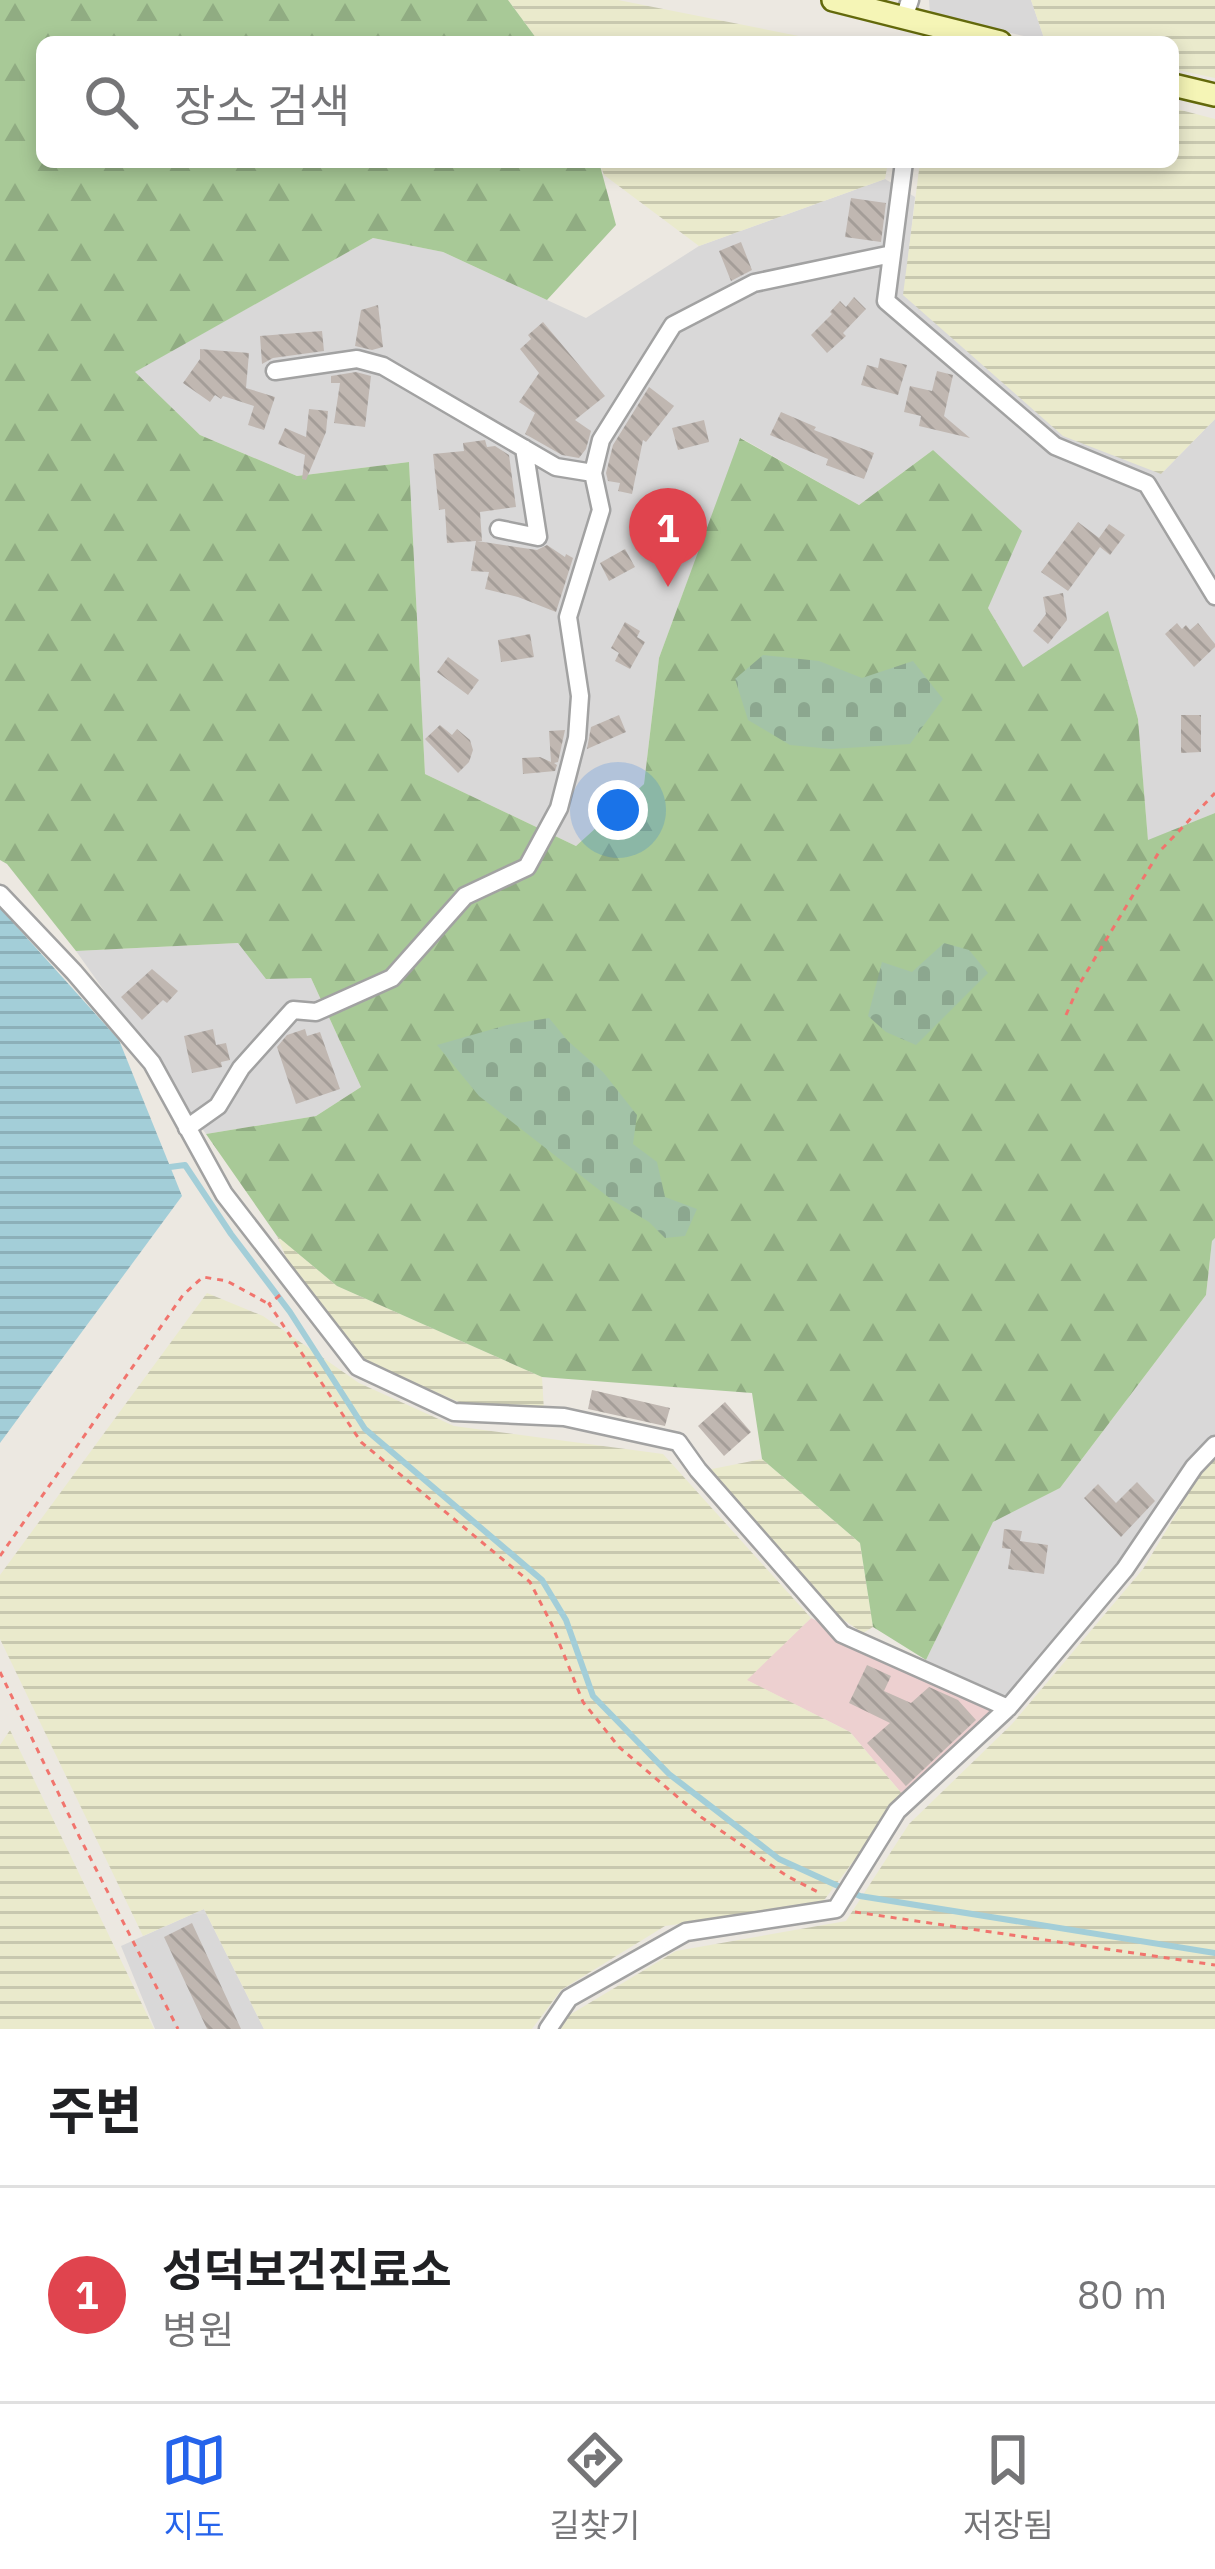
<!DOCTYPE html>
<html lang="ko">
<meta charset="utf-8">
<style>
:root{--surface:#fff;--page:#f6f6f6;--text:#202124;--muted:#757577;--line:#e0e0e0;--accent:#2563eb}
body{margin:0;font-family:"IBM Plex Sans","Noto Sans KR",sans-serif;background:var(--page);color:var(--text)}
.you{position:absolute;left:618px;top:810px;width:42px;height:42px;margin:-30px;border:9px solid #fff;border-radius:50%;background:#1a73e8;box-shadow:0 0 0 18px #1a73e833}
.badge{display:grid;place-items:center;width:78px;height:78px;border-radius:50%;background:var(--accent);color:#fff;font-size:39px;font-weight:700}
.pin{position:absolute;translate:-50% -99px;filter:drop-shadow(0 3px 6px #0008)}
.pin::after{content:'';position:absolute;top:63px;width:42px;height:36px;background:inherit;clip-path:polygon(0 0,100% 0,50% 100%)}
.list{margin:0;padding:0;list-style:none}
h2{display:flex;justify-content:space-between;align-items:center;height:156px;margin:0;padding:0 48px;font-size:51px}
h2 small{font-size:39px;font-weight:400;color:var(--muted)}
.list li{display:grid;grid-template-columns:78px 1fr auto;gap:36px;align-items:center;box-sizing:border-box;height:216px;padding:0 48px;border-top:3px solid var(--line)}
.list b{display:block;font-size:45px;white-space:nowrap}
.list p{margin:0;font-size:39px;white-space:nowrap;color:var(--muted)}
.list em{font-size:39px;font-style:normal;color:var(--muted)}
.icon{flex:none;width:66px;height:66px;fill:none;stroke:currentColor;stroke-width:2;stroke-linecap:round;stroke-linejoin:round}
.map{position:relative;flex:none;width:1215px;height:2029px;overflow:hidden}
.search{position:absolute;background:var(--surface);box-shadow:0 6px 18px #0003;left:36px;right:36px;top:36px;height:132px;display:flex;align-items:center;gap:30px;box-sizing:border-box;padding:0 42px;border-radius:18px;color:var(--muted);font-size:45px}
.sheet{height:372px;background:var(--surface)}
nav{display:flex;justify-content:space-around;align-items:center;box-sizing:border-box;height:168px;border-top:3px solid var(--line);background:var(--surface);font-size:33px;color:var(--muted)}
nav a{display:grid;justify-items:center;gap:6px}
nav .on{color:var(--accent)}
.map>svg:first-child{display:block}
.residential{fill:#d9d8d8}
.commercial{fill:#edd0d0}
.farmland{fill:url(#farmland-rules)}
.forest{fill:url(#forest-firs)}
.cemetery{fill:url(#cemetery-stones)}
.water{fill:url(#water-rules)}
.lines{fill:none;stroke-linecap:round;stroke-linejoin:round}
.stream{stroke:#a3ced8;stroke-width:6}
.building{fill:url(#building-back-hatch)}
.street-casing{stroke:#a2a2a2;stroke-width:21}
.secondary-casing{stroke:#63690b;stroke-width:26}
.path{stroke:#f1746d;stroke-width:3;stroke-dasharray:6 6;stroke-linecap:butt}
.street{stroke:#fff;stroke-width:16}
.secondary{stroke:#f5f5b6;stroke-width:21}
</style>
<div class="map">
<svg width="1215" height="2029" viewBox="0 0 1215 2029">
<defs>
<pattern id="farmland-rules" width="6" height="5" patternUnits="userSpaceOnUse" patternTransform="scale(3)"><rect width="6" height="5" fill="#eaeacc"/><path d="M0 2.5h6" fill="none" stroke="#c8c8af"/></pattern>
<pattern id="forest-firs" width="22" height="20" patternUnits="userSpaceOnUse" patternTransform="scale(3)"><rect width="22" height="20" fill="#a8c997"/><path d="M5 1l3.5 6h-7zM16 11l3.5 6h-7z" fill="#90ac82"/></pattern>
<pattern id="cemetery-stones" width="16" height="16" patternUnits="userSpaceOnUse" patternTransform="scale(3)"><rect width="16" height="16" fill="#a3c3a7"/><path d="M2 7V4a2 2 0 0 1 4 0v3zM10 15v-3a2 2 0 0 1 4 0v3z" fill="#8ca78f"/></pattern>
<pattern id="water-rules" width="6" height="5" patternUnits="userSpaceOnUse" patternTransform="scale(3)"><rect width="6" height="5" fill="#a3ced8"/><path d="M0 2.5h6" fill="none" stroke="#8cb0b9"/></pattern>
<pattern id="building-back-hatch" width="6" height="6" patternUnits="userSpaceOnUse" patternTransform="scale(3)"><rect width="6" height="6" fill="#c0b7b1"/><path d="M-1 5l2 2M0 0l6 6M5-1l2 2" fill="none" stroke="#a49d98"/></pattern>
</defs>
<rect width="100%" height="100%" fill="#ece8e1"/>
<path class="residential" d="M 929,0 L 1031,0 L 1045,41 L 930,14 Z
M 885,179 L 915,197 L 904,295 L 1161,474 L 1215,419 L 1215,813 L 1148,841 L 1138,719 L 1107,612 L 1023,668 L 988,608 L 933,450 L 859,505 L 741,438 L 659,658 L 644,784 L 576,846 L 425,774 L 409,462 L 297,476 L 200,435 L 134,372 L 373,238 L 443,252 L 586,318 L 699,246 Z
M 238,943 L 311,978 L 361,1087 L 316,1116 L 206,1134 L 76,951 Z
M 1215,1238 L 1215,1434 L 1174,1477 L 1125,1559 L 1003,1699 L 926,1660 L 993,1521 L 1060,1488 L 1206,1295 L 1212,1241 Z
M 204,1909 L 264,2029 L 155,2029 L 121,1946 Z"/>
<path class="commercial" d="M 811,1618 L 998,1710 L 903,1795 L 850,1732 L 746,1680 Z"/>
<path class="farmland" d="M 508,0 L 618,0 L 829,42 L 539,42 Z
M 1031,0 L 1215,0 L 1215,78 L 1173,69 L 1173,42 L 1045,41 Z
M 1173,108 L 1215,119 L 1215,419 L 1161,474 L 1063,436 L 903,295 L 920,162 L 1173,162 Z
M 599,162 L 888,162 L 885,179 L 699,246 L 604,175 Z
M 277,1236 L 337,1286 L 542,1377 L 544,1411 L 459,1402 L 363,1361 L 294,1276 Z
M 207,1293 L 263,1316 L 359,1383 L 454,1426 L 663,1454 L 811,1618 L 747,1680 L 850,1732 L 903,1795 L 822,1903 L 665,1926 L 561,1990 L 532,2029 L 264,2029 L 204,1909 L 143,1936 L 0,1639 L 0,1575 Z
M 1215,1455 L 1215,2029 L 559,2029 L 571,2014 L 676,1951 L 846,1921 L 909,1824 L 1012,1724 L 1143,1569 L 1208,1461 Z
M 762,1459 L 860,1543 L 873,1627 L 863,1633 L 835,1614 L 707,1470 Z
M 10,1730 L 154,2029 L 0,2029 L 0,1745 Z"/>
<path class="forest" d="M 0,0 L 508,0 L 539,42 L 42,42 L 42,162 L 599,162 L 616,225 L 547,300 L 443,252 L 373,238 L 135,372 L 200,435 L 297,476 L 409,462 L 425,774 L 576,846 L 644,784 L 659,658 L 740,438 L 859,505 L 933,450 L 1022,531 L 988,608 L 1023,667 L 1108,611 L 1138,719 L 1148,840 L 1215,813 L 1215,1238 L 1212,1241 L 1206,1295 L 1060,1488 L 993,1522 L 926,1660 L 873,1627 L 860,1543 L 762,1459 L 752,1393 L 542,1377 L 337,1286 L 277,1236 L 206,1134 L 316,1116 L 361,1087 L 311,978 L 266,979 L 238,943 L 76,951 L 7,864 L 0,860 Z"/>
<path class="cemetery" d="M 763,655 L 819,661 L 862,678 L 913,661 L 943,699 L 910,744 L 831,749 L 790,745 L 748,720 L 735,679 Z
M 944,943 L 969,950 L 988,973 L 916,1045 L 886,1032 L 868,1016 L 882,962 L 912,972 Z
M 549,1018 L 568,1041 L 603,1072 L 637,1115 L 633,1144 L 657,1162 L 665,1197 L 697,1209 L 685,1236 L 665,1238 L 649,1222 L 612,1200 L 479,1096 L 437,1045 L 507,1025 Z"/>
<path class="water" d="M 0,908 L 119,1040 L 182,1196 L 0,1443 Z"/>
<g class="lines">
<path class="stream" d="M 170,1167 L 185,1165 L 231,1234 L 290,1312 L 365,1429 L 542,1580 L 566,1620 L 593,1696 L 669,1774 L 779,1859 L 860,1896 L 1215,1953"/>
</g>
<path class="building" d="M 851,198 L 886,203 L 881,242 L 845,237 Z
M 741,242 L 752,270 L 731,281 L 719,251 Z
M 854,297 L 866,309 L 843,333 L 846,336 L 827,353 L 811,335 L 832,314 L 830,312 L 840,301 L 846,307 Z
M 378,305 L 383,347 L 372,350 L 355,346 L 361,310 Z
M 543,322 L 605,396 L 575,420 L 591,431 L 586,449 L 579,458 L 562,455 L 525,434 L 535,413 L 519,402 L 539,373 L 520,349 L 531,339 L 528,335 Z
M 322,331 L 324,351 L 273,358 L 262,364 L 260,336 Z
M 200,349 L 249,353 L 246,388 L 275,397 L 264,430 L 248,425 L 254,406 L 223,396 L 221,399 L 215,395 L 210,402 L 183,383 L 200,359 Z
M 880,358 L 907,365 L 898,395 L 861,385 L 867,365 L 878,368 Z
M 937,371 L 953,375 L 944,416 L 970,438 L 919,426 L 921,416 L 904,412 L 910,386 L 932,391 Z
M 356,372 L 371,376 L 365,427 L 334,423 L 340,383 L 331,383 L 331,376 Z
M 649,387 L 674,406 L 646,442 L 643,440 L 632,494 L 618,491 L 620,483 L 608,481 L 606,473 L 613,445 Z
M 309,409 L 328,411 L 326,432 L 306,480 L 302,479 L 305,455 L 278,444 L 285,428 L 306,437 Z
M 781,412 L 816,427 L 814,430 L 874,453 L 864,479 L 826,465 L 828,459 L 770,435 Z
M 704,420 L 709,442 L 678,450 L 672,428 Z
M 485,440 L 487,447 L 495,446 L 509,455 L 516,507 L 480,512 L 482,541 L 477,541 L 537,550 L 547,545 L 565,557 L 566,554 L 573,558 L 556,612 L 518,597 L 485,589 L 489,572 L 471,571 L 476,541 L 447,543 L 445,509 L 439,510 L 433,454 L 464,451 L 463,443 Z
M 662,492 L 680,497 L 669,532 L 639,523 L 647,500 L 658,504 Z
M 1078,522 L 1099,538 L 1109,524 L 1125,535 L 1110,555 L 1100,547 L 1068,591 L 1041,572 Z
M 625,549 L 635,567 L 609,581 L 600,563 Z
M 1063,593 L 1067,620 L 1048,644 L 1033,631 L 1046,614 L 1043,597 Z
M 625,622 L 640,631 L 637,637 L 645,642 L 630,669 L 615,661 L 619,653 L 611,648 Z
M 1177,623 L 1182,629 L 1186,625 L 1190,630 L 1198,623 L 1215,644 L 1215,647 L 1194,667 L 1165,634 Z
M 530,634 L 534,657 L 501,662 L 498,640 Z
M 448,657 L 479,680 L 468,695 L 437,672 Z
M 619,715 L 626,732 L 587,749 L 591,727 Z
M 1181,715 L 1201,715 L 1201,752 L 1181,753 Z
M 440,725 L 452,735 L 457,729 L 470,740 L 473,750 L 469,762 L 458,773 L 425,739 Z
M 565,730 L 558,762 L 554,763 L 557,765 L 555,771 L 523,774 L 522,758 L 540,757 L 551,762 L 549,731 Z
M 152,969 L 178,991 L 167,1003 L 163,1000 L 142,1020 L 121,997 Z
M 213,1029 L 216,1045 L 226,1043 L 230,1060 L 221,1062 L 222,1067 L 192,1073 L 184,1036 Z
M 305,1029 L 307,1036 L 320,1032 L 340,1089 L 296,1104 L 277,1047 L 287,1035 Z
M 592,1390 L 670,1408 L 665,1426 L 588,1409 Z
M 725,1402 L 751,1432 L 724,1456 L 698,1426 Z
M 1137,1482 L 1155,1501 L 1121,1537 L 1084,1498 L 1098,1484 L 1116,1503 Z
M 1004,1529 L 1022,1531 L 1020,1541 L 1048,1545 L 1044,1574 L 1008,1569 L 1011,1549 L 1002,1548 Z
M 867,1665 L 891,1676 L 884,1691 L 911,1703 L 929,1687 L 958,1700 L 976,1720 L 906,1786 L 867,1743 L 890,1723 L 849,1703 Z
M 192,1923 L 241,2029 L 207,2029 L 164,1937 Z"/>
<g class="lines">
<defs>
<path id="street" d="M 904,18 L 910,0
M 904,162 L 886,301 L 1055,446 L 1147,484 L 1215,596
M 275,371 L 357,359 L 383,366 L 556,467 L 593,473
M 499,529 L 538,537 L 524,448
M 0,894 L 74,972 L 152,1063 L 224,1194 L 358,1367 L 454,1412 L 564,1417 L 678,1442 L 698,1470 L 842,1634 L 1008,1708
M 187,1128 L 218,1106 L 241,1068 L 293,1010 L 316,1012 L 392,978 L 465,896 L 527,867 L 559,808 L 577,738 L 580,696 L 568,617 L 601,510 L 593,473 L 601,440 L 673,325 L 754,283 L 892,254
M 548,2029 L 569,1998 L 686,1932 L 836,1909 L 897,1811 L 1008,1708 L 1125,1569 L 1194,1467 L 1215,1445"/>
<path id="secondary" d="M 833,0 L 1000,42
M 1173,85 L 1215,95"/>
</defs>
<use href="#street" class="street-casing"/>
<use href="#secondary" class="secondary-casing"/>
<path class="path" d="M 1066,1015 L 1080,983 L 1159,852 L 1215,793
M 280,1295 L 269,1304 L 361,1442 L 530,1582 L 552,1625 L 583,1702 L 619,1747 L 701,1817 L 787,1876 L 818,1892
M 0,1556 L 183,1295 L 203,1277 L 227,1281 L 267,1303
M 0,1672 L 79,1836 L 178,2029
M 855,1912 L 1215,1965"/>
<use href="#street" class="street"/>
<use href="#secondary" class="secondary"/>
</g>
</svg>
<div class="you"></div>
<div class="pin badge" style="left:668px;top:587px;background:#e0444e">1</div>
<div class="search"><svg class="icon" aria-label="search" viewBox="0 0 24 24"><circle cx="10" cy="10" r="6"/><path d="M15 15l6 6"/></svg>장소 검색</div>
</div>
<section class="sheet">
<h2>주변<small></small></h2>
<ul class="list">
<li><span class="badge" style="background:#e0444e">1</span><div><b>성덕보건진료소</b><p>병원</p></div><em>80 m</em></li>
</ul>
</section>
<nav>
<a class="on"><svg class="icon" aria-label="map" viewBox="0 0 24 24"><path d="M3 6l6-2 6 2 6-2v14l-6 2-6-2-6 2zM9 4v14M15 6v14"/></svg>지도</a>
<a><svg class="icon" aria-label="directions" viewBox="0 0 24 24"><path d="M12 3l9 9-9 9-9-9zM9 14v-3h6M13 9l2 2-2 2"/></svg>길찾기</a>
<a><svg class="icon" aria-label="saved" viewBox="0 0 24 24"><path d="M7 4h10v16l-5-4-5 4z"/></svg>저장됨</a>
</nav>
